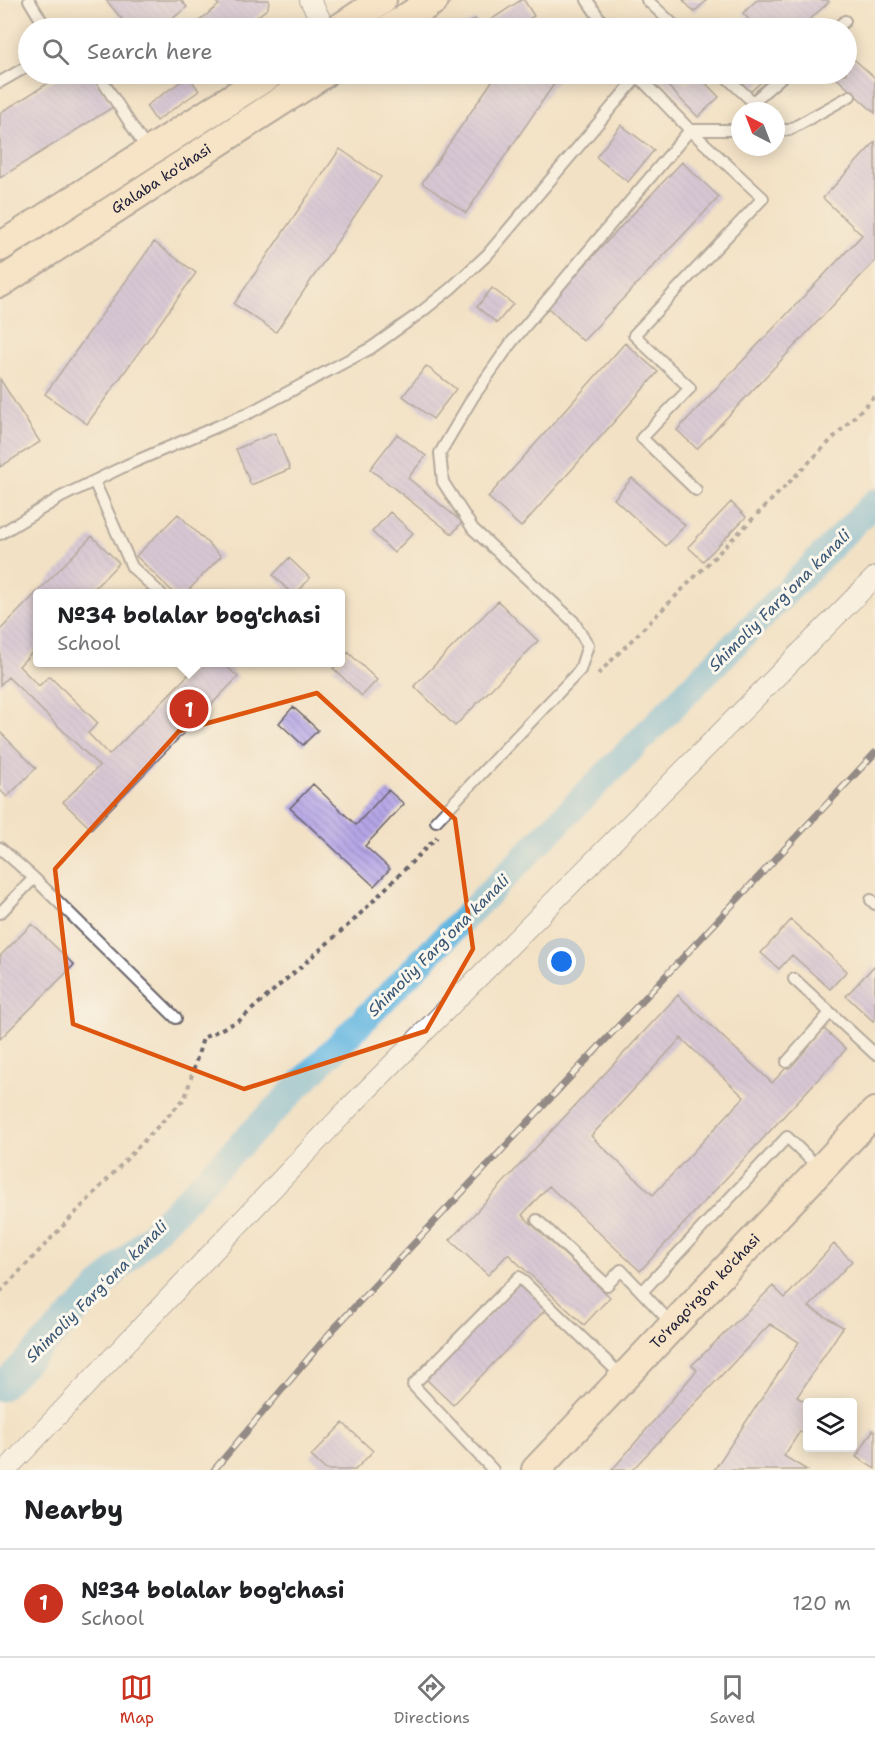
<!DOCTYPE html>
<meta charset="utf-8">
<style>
:root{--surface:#fff;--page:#f2f2f2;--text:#202124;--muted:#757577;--line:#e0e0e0;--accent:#c8321e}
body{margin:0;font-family:"Shantell Sans",sans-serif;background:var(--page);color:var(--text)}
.controls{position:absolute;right:18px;bottom:18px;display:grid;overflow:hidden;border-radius:6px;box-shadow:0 3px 15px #0003}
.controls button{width:54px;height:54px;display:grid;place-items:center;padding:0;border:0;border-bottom:2px solid var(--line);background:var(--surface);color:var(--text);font:30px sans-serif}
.compass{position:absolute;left:731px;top:102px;width:54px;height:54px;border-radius:50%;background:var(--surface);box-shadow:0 3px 15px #0003;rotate:318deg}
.you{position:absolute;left:562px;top:962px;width:21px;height:21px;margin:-15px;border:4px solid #fff;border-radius:50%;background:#1a73e8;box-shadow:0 0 0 9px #1a73e833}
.badge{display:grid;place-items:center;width:39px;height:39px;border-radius:50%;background:var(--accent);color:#fff;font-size:20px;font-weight:700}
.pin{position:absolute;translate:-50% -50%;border:3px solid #fff;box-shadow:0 2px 6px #0006}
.popup{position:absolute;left:33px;top:589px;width:312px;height:78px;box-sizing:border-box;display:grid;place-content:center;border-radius:6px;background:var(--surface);filter:drop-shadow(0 2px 4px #0005);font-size:20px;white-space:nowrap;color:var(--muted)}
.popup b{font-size:22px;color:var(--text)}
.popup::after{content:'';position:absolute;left:50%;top:100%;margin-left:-12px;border:12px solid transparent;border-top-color:var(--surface)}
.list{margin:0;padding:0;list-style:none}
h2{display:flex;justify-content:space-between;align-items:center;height:78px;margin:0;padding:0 24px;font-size:26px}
h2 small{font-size:20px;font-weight:400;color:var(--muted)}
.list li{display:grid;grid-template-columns:39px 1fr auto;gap:18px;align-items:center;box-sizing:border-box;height:108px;padding:0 24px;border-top:2px solid var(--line)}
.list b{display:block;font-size:22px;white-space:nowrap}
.list p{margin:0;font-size:20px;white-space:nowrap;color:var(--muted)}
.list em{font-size:20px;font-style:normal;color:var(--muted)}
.icon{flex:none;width:33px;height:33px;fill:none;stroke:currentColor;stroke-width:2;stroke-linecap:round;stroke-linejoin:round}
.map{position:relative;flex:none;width:875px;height:1470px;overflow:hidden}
.search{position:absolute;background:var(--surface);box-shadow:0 3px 15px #0003;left:18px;right:18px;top:18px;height:66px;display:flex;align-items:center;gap:15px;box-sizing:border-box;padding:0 21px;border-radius:33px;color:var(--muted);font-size:22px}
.sheet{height:186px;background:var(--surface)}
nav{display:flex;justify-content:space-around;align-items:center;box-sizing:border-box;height:84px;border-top:2px solid var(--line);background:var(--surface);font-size:16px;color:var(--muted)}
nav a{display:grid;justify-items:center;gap:3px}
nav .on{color:var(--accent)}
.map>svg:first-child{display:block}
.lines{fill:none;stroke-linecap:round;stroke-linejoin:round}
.canal{stroke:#64b6e0;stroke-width:27}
.building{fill:url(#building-back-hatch);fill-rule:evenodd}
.lane-casing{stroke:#6b656b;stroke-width:14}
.street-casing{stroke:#6b656b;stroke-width:22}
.secondary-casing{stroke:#6b656b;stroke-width:32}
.path{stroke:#6b656b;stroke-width:4;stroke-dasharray:4.5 4.5;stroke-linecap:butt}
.lane{stroke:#fff;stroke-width:10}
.street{stroke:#fff;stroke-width:20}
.secondary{stroke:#fde5c5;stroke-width:28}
.rail-casing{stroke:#22223b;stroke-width:7}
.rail{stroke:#fbf7ec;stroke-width:4.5;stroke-dasharray:14;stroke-linecap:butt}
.marked{fill:none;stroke:#de560e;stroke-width:4.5;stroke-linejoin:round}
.labels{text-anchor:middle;stroke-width:6;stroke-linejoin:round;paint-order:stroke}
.street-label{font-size:15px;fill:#22223b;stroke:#fbf7ec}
.water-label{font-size:16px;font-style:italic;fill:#395675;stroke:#fbf7ec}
</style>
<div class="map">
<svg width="875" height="1470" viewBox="0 0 875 1470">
<defs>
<pattern id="building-back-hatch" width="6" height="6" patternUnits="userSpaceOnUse" patternTransform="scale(1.5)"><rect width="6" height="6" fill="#b5a6e7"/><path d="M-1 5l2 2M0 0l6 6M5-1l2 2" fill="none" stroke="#9387bc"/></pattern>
</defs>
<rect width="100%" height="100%" fill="#fbf7ec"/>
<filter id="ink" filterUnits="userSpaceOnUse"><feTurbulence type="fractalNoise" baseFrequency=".0167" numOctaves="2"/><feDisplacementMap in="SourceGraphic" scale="12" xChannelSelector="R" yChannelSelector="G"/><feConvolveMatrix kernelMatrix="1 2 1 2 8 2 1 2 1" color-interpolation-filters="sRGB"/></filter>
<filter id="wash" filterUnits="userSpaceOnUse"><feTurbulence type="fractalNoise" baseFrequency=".008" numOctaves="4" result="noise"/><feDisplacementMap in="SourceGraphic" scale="24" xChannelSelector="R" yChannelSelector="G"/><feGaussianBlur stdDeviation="1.35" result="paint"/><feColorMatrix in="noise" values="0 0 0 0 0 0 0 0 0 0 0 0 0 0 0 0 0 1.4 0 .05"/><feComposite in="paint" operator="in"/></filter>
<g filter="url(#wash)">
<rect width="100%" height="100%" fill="#f2e1c5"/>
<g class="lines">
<path class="canal" d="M 0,1388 L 875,502"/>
</g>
<g id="blocks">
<path class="building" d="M 106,0 L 181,0 L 187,7 L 161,28 L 129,28 Z
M 214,0 L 269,0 L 268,8 L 243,28 L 190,28 L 219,5 Z
M 521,0 L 524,0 L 534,16 L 514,28 L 460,28 L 475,19 L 480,27 Z
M 683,0 L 707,0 L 694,12 Z
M 757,0 L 827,0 L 829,2 L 800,28 L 744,28 L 751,22 L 743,13 Z
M 631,20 L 639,28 L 621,28 Z
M 846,52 L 875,78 L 875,113 L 832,74 L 846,74 Z
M 63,74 L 92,74 L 113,107 L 0,178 L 0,113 Z
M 497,74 L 561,74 L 466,213 L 422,183 Z
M 656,74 L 677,74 L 687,84 L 697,74 L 719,97 L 698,117 Z
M 730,74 L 770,74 L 748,94 Z
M 189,76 L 199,91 L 156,121 L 146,106 Z
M 621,125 L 654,150 L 628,182 L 596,157 Z
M 875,142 L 875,261 L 697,449 L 677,430 L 862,235 L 823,198 Z
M 340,149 L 381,177 L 276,332 L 234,304 Z
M 682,162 L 719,197 L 583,341 L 546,306 Z
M 154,242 L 196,273 L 87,424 L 45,394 Z
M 492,288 L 513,304 L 497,323 L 477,307 Z
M 625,343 L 658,372 L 521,527 L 488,497 Z
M 426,366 L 456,389 L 433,419 L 403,396 Z
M 0,379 L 40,442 L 0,467 Z
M 275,433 L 290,469 L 251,485 L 236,449 Z
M 397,434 L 426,456 L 408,478 L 462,522 L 452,534 L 370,469 Z
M 632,478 L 685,525 L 666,546 L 614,499 Z
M 731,502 L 746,517 L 703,561 L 688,547 Z
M 390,512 L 413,533 L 394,553 L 372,532 Z
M 178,514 L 221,556 L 185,594 L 175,594 L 136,556 Z
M 92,536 L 119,563 L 89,594 L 38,594 L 38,646 L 19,666 L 39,686 L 49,676 L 98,723 L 88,733 L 109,755 L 200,663 L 223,663 L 238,677 L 91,829 L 63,802 L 99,766 L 8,677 L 0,685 L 0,630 Z
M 289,558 L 310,578 L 296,594 L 292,594 L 273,575 Z
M 498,601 L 538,641 L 455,726 L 414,686 Z
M 348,652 L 377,680 L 362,696 L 333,668 L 340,663 Z
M 293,707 L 318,730 L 303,745 L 279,723 Z
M 0,732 L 36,768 L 7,797 L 0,790 Z
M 313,784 L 356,825 L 388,790 L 404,804 L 365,846 L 390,869 L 374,886 L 290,808 Z
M 791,920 L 847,971 L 830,989 L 792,955 L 779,969 L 761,953 Z
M 32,924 L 74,965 L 0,1039 L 0,956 Z
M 875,965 L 875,1018 L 873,1021 L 846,996 Z
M 678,995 L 772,1083 L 823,1028 L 846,1049 L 640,1271 L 549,1186 L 522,1215 L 610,1297 L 584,1325 L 508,1254 L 488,1275 L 450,1240 ZM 681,1038 L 744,1097 L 653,1195 L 591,1136 Z
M 834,1244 L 852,1261 L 809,1307 L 843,1327 L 797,1397 L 807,1403 L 807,1436 L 800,1431 L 784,1456 L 807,1470 L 714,1470 L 799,1342 L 770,1324 L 632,1470 L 612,1470 L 697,1370 L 692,1365 L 773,1286 L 785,1298 Z
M 520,1282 L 547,1308 L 453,1405 L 426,1379 Z
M 343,1423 L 373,1451 L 355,1470 L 326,1470 L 311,1456 Z
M 873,1430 L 875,1432 L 875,1469 L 856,1457 Z"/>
</g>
</g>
<g filter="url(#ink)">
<use href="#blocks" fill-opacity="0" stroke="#6b656b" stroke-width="1.5"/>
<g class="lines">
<defs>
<path id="lane" d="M 29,0 L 46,28
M 587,0 L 606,28
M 647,0 L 677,28
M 836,28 L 845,21
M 98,74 L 148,151
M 636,74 L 690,130 L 740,130
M 723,74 L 753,102 L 785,74
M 0,82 L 28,66
M 776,130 L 789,130 L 850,96
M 94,481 L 132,567 L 161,594
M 0,534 L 61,497 L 127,465 L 251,412 L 371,348 L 420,313 L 450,289 L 487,255 L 638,76
M 436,821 L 580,670 L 588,645 L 573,621 L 473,529 L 443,482 L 440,453 L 473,397 L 511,343 L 690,130 L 763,198 L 634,335 L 690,388 L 642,438 L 696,490
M 0,848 L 34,878 L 176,1018
M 871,900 L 875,904
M 0,913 L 34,878
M 794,979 L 875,1054
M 787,1062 L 830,1013
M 537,1220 L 607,1285 L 621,1270 L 673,1325
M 642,1292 L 787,1137 L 820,1169
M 493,1470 L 413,1385 L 519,1277 L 623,1377"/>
<path id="street" d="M 310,0 L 325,28
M 6,1470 L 346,1111 L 875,577"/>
<g id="secondary">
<path d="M 340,28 L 382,0"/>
<path d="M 391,28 L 434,0"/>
<path d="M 0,247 L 270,74"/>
<path id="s1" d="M 0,283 L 323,74"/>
<path id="s2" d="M 536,1470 L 875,1112"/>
</g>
</defs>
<use href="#lane" class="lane-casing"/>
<use href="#street" class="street-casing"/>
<use href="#secondary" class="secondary-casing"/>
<path class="path" d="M 598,674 L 875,396
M 0,1292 L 185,1098 L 203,1038 L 240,1020 L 355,919 L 437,837"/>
<use href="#lane" class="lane"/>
<use href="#street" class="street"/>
<use href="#secondary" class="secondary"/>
<defs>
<path id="rail" d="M 214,1470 L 329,1334 L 875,753"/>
</defs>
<use href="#rail" class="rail-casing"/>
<use href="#rail" class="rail"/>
</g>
</g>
<path d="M0 0H875V1470H0ZM 317,693 L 455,819 L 473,949 L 426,1031 L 244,1089 L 73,1024 L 55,869 L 179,731 Z" fill="#f2e1c5" fill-opacity=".55" fill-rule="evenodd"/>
<path class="marked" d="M 317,693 L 455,819 L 473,949 L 426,1031 L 244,1089 L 73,1024 L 55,869 L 179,731 Z"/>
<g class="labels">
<g class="street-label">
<text dy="5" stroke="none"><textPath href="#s1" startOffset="192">G'alaba ko'chasi</textPath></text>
<text dy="5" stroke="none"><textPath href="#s2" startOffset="246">To'raqo'rg'on ko'chasi</textPath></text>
</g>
<g class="water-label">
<text transform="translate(779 600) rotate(-45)" y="6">Shimoliy Fargʻona kanali</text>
<text transform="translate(438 945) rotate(-45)" y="6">Shimoliy Fargʻona kanali</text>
<text transform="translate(96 1291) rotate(-45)" y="6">Shimoliy Fargʻona kanali</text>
</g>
</g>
</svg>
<div class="controls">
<button><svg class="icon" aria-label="layers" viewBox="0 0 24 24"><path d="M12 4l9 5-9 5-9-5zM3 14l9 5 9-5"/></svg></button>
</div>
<svg class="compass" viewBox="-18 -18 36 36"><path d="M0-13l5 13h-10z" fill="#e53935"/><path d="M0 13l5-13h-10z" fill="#757577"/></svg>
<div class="you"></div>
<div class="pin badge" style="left:189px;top:709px">1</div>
<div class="popup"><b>№34 bolalar bog'chasi</b>School</div>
<div class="search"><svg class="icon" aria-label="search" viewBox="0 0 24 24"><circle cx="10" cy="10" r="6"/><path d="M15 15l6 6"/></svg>Search here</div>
</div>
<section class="sheet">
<h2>Nearby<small></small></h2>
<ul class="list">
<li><span class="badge">1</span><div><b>№34 bolalar bog'chasi</b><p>School</p></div><em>120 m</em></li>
</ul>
</section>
<nav>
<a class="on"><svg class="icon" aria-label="map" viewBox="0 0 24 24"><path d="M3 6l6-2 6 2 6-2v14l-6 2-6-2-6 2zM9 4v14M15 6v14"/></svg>Map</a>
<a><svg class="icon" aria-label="directions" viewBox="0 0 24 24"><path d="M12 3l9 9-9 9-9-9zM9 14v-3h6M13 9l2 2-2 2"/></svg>Directions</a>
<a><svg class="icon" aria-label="saved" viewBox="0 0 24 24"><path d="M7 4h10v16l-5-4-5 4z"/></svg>Saved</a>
</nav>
